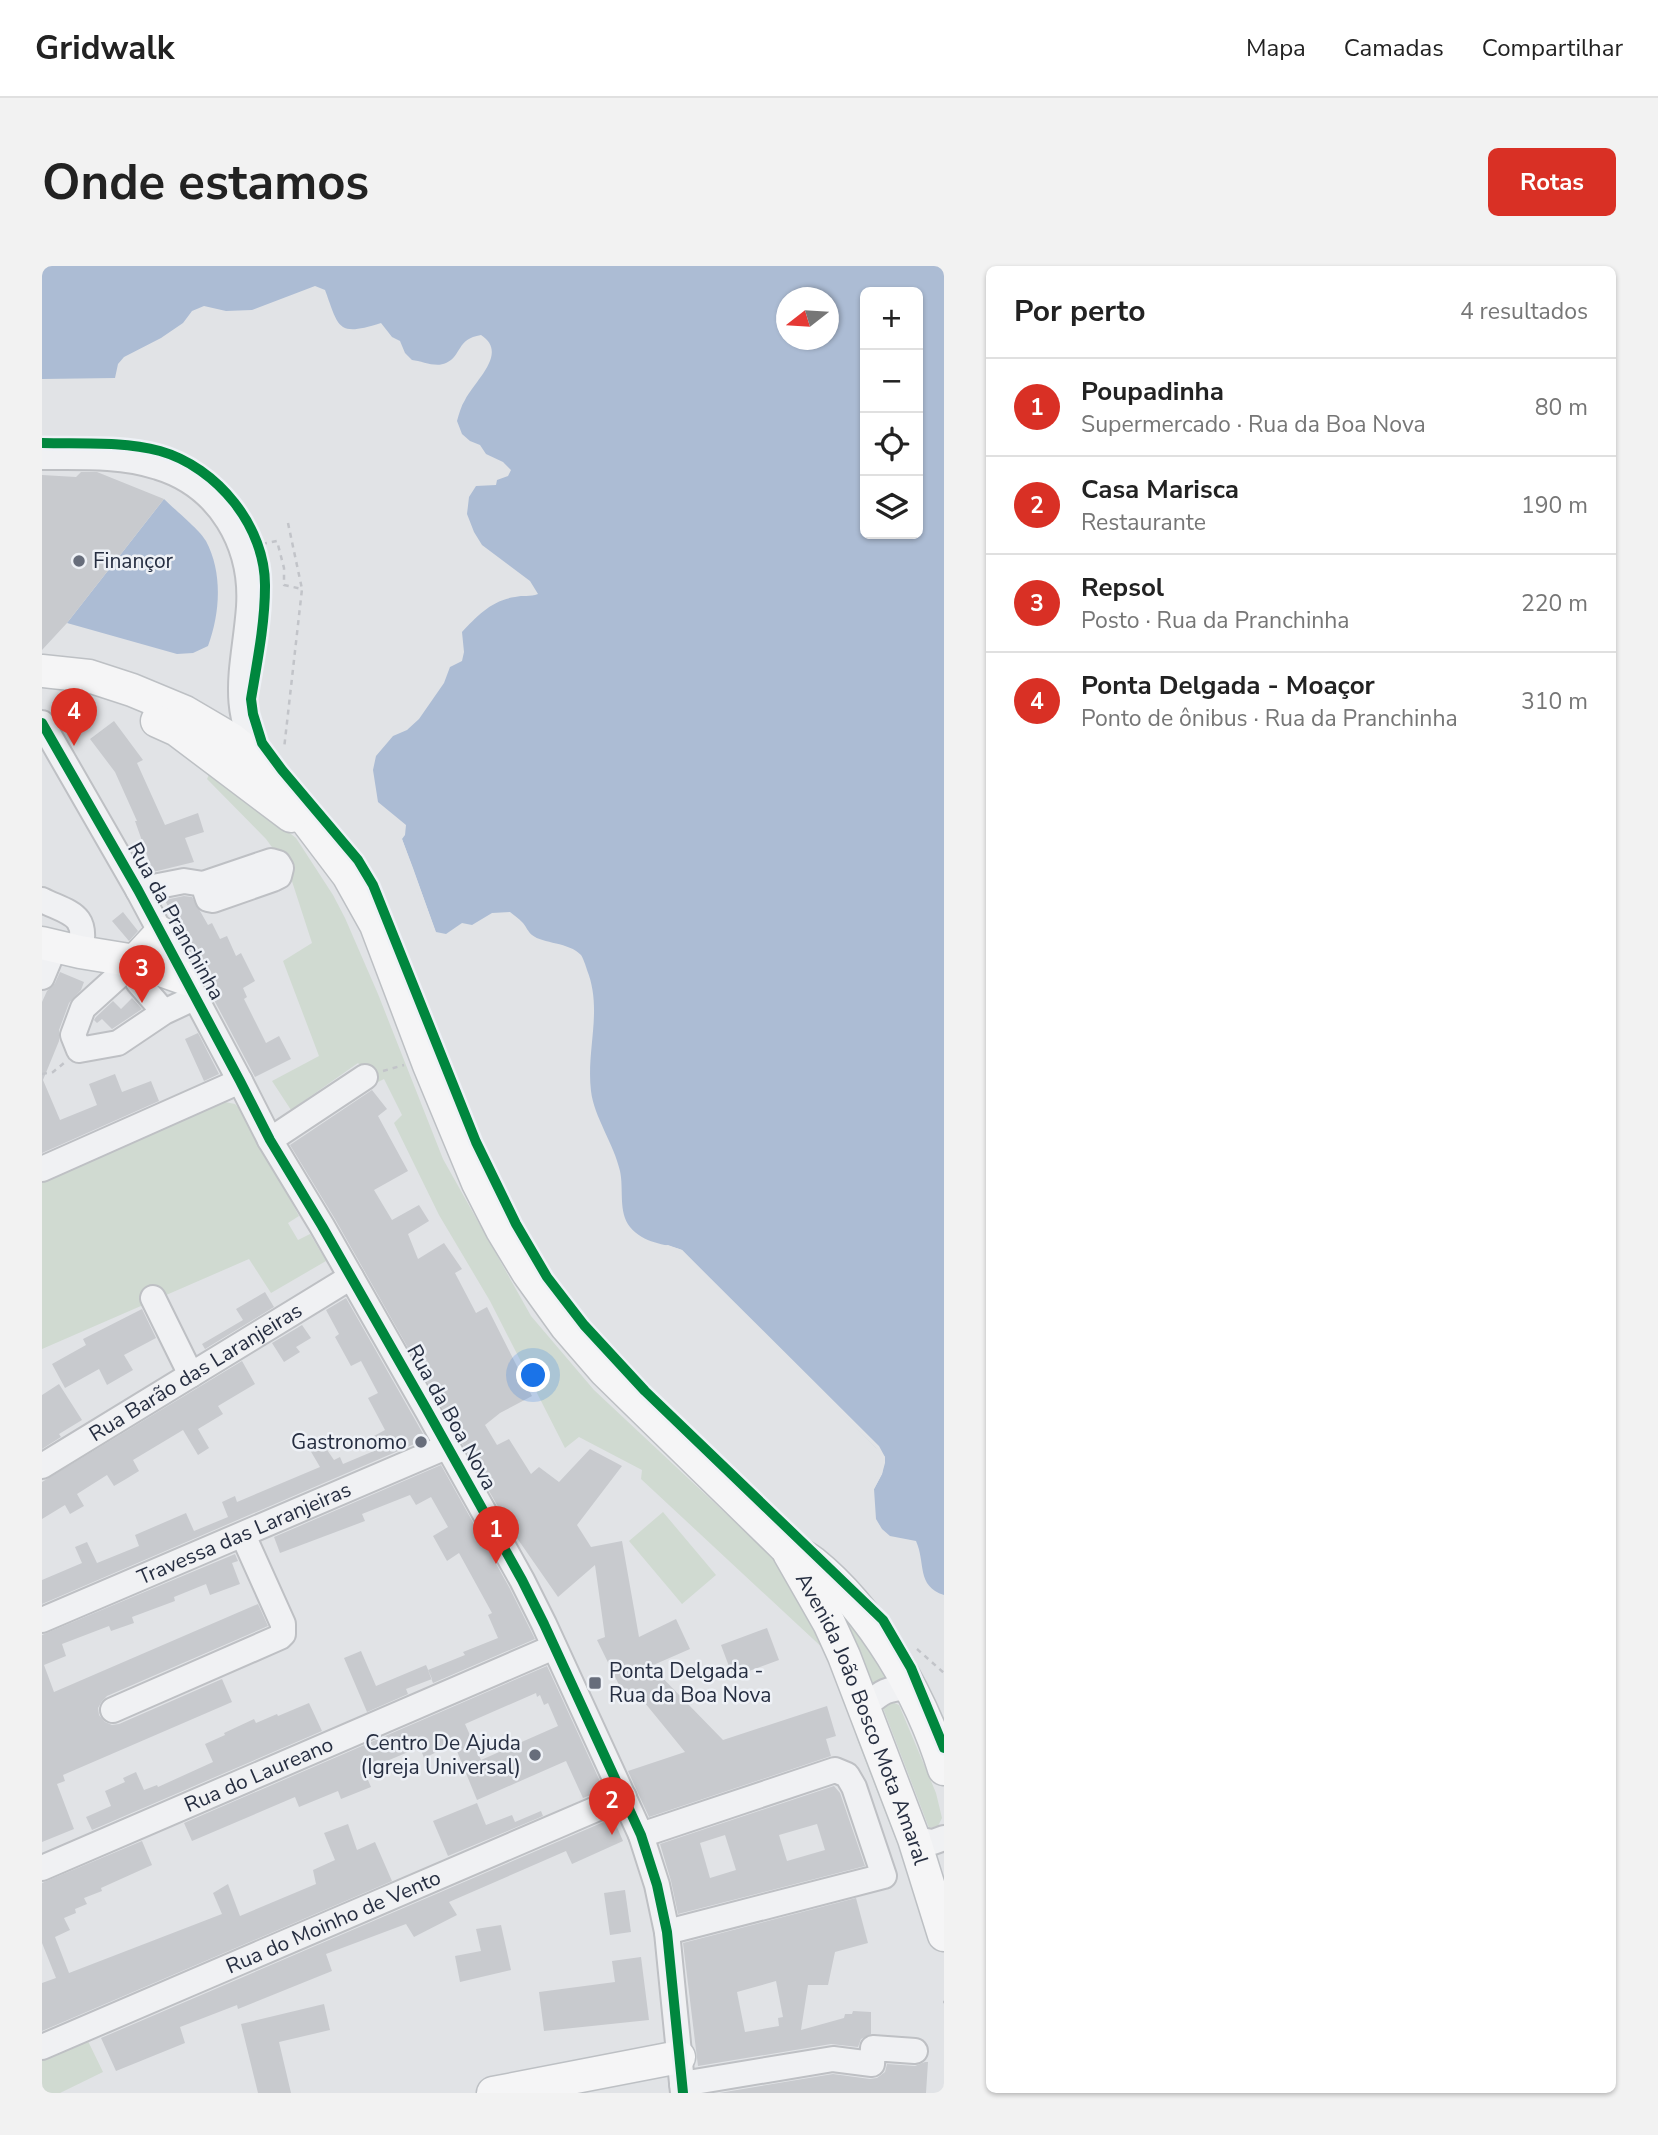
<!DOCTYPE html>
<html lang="pt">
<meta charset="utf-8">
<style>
:root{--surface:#fff;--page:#f2f2f2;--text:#222;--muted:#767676;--line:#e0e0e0;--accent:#d93025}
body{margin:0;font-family:"Nunito Sans",sans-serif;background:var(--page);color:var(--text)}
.controls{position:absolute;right:21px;top:21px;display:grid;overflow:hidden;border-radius:10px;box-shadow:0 2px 5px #0004}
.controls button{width:63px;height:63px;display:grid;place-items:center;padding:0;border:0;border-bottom:2px solid var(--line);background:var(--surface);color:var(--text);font:35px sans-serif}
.compass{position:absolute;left:734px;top:21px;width:63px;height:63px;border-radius:50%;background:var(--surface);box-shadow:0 2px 5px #0004;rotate:253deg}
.you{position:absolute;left:492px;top:1110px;width:24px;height:24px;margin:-18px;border:5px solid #fff;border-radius:50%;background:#1a73e8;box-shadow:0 0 0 10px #1a73e833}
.badge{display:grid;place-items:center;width:46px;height:46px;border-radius:50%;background:var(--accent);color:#fff;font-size:23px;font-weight:700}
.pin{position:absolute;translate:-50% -58px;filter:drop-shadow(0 2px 4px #0008)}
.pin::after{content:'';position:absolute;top:37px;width:24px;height:21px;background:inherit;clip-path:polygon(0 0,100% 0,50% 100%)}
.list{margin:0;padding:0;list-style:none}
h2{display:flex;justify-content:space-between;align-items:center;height:91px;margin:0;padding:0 28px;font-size:30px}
h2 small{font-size:23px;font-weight:400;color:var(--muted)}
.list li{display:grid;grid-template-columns:46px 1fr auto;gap:21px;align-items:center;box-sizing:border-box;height:98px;padding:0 28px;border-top:2px solid var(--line)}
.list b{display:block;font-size:26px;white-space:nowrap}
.list p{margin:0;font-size:23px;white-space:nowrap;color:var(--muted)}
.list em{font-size:23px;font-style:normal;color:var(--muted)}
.icon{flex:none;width:38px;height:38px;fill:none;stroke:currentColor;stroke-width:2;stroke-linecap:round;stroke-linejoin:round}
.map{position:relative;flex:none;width:902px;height:1827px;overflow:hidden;border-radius:10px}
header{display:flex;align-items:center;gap:42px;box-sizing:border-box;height:98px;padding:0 35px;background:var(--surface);border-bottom:2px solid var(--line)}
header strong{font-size:33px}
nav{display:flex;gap:38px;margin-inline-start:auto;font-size:24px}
.intro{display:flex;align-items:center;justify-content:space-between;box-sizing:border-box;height:168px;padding:0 42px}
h1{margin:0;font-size:49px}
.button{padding:18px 32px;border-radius:10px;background:var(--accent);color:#fff;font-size:24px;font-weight:700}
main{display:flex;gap:42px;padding:0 42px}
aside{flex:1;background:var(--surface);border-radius:10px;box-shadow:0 2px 5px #0004}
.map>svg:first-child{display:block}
.green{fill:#d0dad1}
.water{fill:#acbcd4;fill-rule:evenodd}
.pier{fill:#e1e3e6}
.building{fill:#c8cace;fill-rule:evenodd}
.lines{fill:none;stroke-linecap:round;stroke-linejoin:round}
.minor-casing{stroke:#bec0c4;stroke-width:28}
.major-casing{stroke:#bdc0c4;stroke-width:35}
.path{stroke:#c2c4c9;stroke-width:2.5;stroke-dasharray:5 5;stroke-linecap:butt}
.minor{stroke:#f0f1f3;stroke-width:24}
.major{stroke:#f5f5f6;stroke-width:32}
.cycleway-casing{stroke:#eef1f6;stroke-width:15}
.cycleway{stroke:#00873e;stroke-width:10}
.poi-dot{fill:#676d7b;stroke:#eef1f6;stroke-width:2.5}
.labels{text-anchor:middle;stroke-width:5;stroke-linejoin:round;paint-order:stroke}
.poi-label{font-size:21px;fill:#262e41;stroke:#eef1f6;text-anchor:start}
.street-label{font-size:21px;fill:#262e41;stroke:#eef1f6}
</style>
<header>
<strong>Gridwalk</strong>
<nav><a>Mapa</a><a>Camadas</a><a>Compartilhar</a></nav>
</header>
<div class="intro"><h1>Onde estamos</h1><a class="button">Rotas</a></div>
<main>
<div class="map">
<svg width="902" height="1827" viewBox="0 0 902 1827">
<rect width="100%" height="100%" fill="#e1e3e6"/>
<path class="green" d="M 169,504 L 254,572 L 291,629 L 303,652 L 336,728 L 401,893 L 489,1050 L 552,1124 L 743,1303 L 775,1347 L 868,1585 L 859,1587 L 815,1473 L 803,1427 L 785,1386 L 599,1213 L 600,1204 L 537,1171 L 523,1182 L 448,1035 L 397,949 L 352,857 L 360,849 L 342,813 L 334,817 L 316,797 L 249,844 L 230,815 L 277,790 L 241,695 L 270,677 L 246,603 L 224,573 L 165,513 Z
M 183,836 L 193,838 L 199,844 L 257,950 L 246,957 L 256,974 L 268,968 L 284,995 L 229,1027 L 207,993 L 0,1083 L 0,913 L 172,838 Z
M 621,1246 L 674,1309 L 640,1338 L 587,1275 Z
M 803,1340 L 855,1412 L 829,1422 L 795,1345 Z
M 846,1434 L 857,1439 L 894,1527 L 900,1552 L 896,1560 L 887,1562 L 841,1442 Z
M 44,1771 L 61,1806 L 18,1827 L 0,1827 L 0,1791 Z"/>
<path class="water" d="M 0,0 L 902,0 L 902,1329 C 874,1320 884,1297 874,1275 L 848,1270 L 840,1263 L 834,1253 L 832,1223 L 840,1208 L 843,1191 L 640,984 C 622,977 602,978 588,961 C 576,946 582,923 578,905 C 572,878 552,851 549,825 C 544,783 561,744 545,704 C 544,700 541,692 539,689 C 527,676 501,678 490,669 C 486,666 484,660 480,656 C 477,653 472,649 468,646 L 450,647 L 430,659 L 420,657 L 404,668 L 394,666 L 360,573 L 363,569 L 364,559 L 336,536 L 331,504 L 334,490 L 351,470 L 365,464 L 377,453 L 402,417 L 408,401 L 420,395 L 422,386 L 420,366 C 435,350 450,334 473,331 C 481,329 488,331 496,328 L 488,315 L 440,279 L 432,266 L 425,248 L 427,231 L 434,220 L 454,219 L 455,214 L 466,210 L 469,204 L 461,196 L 444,188 L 438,179 L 428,175 L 420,168 L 415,155 C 417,148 419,140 423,134 C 433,114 467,87 439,69 C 414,73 420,90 404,97 C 394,102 380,95 370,94 L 363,87 L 358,75 L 350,71 L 339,57 C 295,71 297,62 283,24 L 273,20 L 210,44 L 184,45 L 162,40 L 150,45 L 141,57 L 119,72 L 82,91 L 76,98 L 73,112 L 0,113 ZM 823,26 L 876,26 L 876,268 L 823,268 ZM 744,32 L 786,32 L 786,74 L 744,74 Z
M 122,233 C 132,243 158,264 164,275 C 181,307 178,348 166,380 L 151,387 L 135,388 L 25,357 Z"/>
<path class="pier" d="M 360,573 L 371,602 L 395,670 L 390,667 L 357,574 Z
M 626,979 L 640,984 L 837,1180 L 843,1191 L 843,1197 L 840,1208 L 832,1223 L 829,1221 L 837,1206 L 840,1197 L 834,1182 L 638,987 L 626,983 L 612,981 Z"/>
<path class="building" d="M 39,206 L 55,206 L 122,233 L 25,357 L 0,384 L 0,209 L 34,211 Z
M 72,455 L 101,494 L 95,497 L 123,559 L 156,547 L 162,566 L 143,572 L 152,596 L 111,606 L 93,555 L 95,555 L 73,506 L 48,473 Z
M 142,630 L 150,631 L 166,659 L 170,657 L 178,673 L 185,670 L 194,690 L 199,687 L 213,715 L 201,722 L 205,731 L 202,733 L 224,777 L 237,770 L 249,793 L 213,811 L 162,715 L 162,709 L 158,702 L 152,697 L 123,634 Z
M 81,646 L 96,665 L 87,675 L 70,655 Z
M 18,706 L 42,716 L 39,724 L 27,737 L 17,764 L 17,775 L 1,814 L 18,854 L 55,839 L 47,818 L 73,808 L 80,826 L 109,815 L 117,835 L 0,887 L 0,736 L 5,725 L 13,717 Z
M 90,732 L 100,743 L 70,763 L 60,753 L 55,757 L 52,754 L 54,751 L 71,735 L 79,743 Z
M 156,767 L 177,808 L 162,815 L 143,773 Z
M 330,824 L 345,843 L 336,850 L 366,905 L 332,924 L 350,954 L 377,939 L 387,955 L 366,968 L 376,993 L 402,977 L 420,1003 L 413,1007 L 434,1047 L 445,1041 L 490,1130 L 458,1147 L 443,1159 L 455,1179 L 467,1173 L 489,1208 L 497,1201 L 517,1216 L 548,1183 L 580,1200 L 535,1259 L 549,1281 L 580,1275 L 597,1371 L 634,1353 L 648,1383 L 609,1400 L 681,1474 L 785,1440 L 794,1470 L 784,1473 L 789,1490 L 607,1551 L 586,1505 L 643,1486 L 594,1426 L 581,1427 L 555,1374 L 563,1371 L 553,1299 L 516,1331 L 468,1262 L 293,953 L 248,879 Z
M 223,1026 L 232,1041 L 163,1083 L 160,1078 L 201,1054 L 194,1043 Z
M 304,1032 L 384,1173 L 0,1338 L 0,1314 L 40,1297 L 33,1281 L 45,1276 L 55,1297 L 97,1280 L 93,1269 L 144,1247 L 152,1265 L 186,1251 L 180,1236 L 193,1230 L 195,1236 L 278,1201 L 268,1184 L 281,1178 L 292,1194 L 298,1191 L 301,1198 L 339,1182 L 332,1170 L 343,1164 L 326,1132 L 336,1127 L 319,1095 L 309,1100 L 293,1071 L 297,1068 L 284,1044 Z
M 100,1043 L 114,1072 L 82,1089 L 91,1104 L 65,1119 L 57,1103 L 23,1122 L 10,1098 L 44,1079 L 41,1073 Z
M 260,1059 L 269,1072 L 254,1081 L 258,1086 L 242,1096 L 230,1077 Z
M 200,1095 L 213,1118 L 176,1140 L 181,1148 L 156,1163 L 167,1182 L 156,1189 L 141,1164 L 91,1194 L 97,1205 L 84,1213 L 72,1220 L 65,1209 L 35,1228 L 42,1240 L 28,1248 L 23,1239 L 0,1253 L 0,1216 Z
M 17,1118 L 40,1154 L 17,1168 L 19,1171 L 0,1183 L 0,1129 Z
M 399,1199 L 467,1321 L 493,1373 L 391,1417 L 386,1404 L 423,1389 L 421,1386 L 456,1372 L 446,1349 L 450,1347 L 417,1287 L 405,1295 L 391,1270 L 406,1261 L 389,1231 L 374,1239 L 368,1229 L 320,1248 L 323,1255 L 238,1287 L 232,1271 Z
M 193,1288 L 196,1295 L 190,1297 L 198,1318 L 168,1329 L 164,1318 L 132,1331 L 133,1335 L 90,1351 L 92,1357 L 69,1365 L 67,1360 L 20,1378 L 24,1390 L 2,1399 L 12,1426 L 216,1338 L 226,1360 L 65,1430 L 60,1435 L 56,1442 L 57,1449 L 63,1456 L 70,1459 L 77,1458 L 180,1413 L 190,1436 L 21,1509 L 23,1515 L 15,1518 L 32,1563 L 0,1576 L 0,1369 Z
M 725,1362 L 737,1394 L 691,1411 L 679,1379 Z
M 319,1385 L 334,1420 L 384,1399 L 390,1413 L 364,1423 L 366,1428 L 325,1446 L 302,1392 Z
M 505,1400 L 562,1524 L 541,1532 L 524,1495 L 435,1534 L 412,1478 L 382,1492 L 378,1481 L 333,1500 L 334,1502 L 323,1507 L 329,1521 L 299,1533 L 296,1525 L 257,1541 L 253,1531 L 150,1575 L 142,1557 ZM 494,1427 L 495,1431 L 498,1429 L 502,1439 L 506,1437 L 516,1460 L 439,1494 L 423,1458 Z
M 267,1437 L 280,1465 L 50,1564 L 44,1551 L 69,1540 L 63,1525 L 83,1516 L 81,1512 L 94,1506 L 102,1524 L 115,1519 L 116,1521 L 171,1496 L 163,1478 L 183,1469 L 182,1467 L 212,1453 L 214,1457 L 235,1448 L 236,1450 Z
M 792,1520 L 798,1527 L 823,1600 L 636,1648 L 629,1615 L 618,1578 ZM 775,1558 L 783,1584 L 745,1595 L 737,1569 ZM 683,1569 L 694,1604 L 668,1612 L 658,1577 Z
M 435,1537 L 444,1559 L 470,1549 L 473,1556 L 499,1545 L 501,1550 L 406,1590 L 391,1555 Z
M 571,1552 L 581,1575 L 530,1598 L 524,1585 L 407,1636 L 415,1649 L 372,1671 L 364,1658 L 284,1688 L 290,1705 L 196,1743 L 195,1739 L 138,1761 L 143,1777 L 74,1805 L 59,1772 Z
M 306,1558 L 315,1584 L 333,1576 L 350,1615 L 0,1765 L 0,1717 L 14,1712 L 0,1677 L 0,1617 L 100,1575 L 110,1599 L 59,1622 L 60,1625 L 42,1632 L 45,1638 L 33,1643 L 34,1647 L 22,1652 L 28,1664 L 13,1671 L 27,1707 L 180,1648 L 171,1627 L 186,1618 L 198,1650 L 274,1618 L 271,1604 L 293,1594 L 282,1567 Z
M 583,1624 L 589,1666 L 568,1669 L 562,1627 Z
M 814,1632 L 826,1677 L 793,1686 L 786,1719 L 766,1719 L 759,1764 L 802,1752 L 803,1748 L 810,1748 L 811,1745 L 829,1746 L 829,1768 L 819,1773 L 816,1781 L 789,1778 L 656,1800 L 641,1677 ZM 734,1715 L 741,1751 L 736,1752 L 737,1760 L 703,1766 L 695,1726 Z
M 459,1659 L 469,1704 L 418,1716 L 413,1690 L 439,1685 L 434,1663 Z
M 599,1691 L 607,1754 L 502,1765 L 497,1726 L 573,1716 L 570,1695 Z
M 282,1738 L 288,1764 L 237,1776 L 249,1827 L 216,1827 L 199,1758 Z
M 883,1796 L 886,1796 L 884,1827 L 677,1827 L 791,1808 L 828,1813 L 835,1812 L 843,1806 L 845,1798 L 873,1800 Z"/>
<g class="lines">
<defs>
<g id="minor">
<path d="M 0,191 C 38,191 80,189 116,201 C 178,220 211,279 207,341 C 203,398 185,443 221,495"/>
<path d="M 0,457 L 96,624 L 198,815 L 228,874 L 280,960 L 385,1144 L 480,1314 L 502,1358 L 599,1569 L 615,1619 L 625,1666 L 641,1827"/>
<path d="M 96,624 L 142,615 L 161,618 L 229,595 L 236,597 L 239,602 L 237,610 L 231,613 L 171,634 L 166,633 L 161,618"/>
<path d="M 0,634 C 29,648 47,648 38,686"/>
<path d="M 0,711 L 13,680"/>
<path d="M 122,746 L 96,716 L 93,695 L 41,742 L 31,769 L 37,784 L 76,777 L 122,746 L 154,731"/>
<path d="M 228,874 L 323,811"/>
<path d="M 0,903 L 198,815"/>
<path d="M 111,1032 L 149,1109"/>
<path id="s1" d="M 0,1200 L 309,1011"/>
<path id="s2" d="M 0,1354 L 404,1181"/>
<path d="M 821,1442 C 840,1426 843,1422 868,1422"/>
<path d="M 71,1444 L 238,1371 L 241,1368 L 241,1358 L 201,1269"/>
<path d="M 599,1569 L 793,1504 L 805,1509 L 812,1521 L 842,1610 L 625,1666"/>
<path d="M 872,1573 L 891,1576 L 902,1572"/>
<path id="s3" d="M 0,1602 L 512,1381"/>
<path id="s4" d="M 0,1781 L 582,1531"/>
<path d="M 640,1818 L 791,1793 L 830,1798 L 831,1782 L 873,1785"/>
</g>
<g id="major">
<path d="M 0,405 L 47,410 L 90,424 L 143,446 L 189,473 L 225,502 L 306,609 L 334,659 L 387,799 L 436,917 L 460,964 L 486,1007 L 524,1060 L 563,1105 L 742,1280 C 751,1285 762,1290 770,1296 C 831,1345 879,1429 902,1503"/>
<path d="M 115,455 L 135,464 L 249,550"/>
<path d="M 0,677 L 38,686 L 93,695 L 144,713"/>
<path d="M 93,695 L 119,667"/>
<path id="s5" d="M 747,1287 L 787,1357 L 802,1390 L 872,1573 L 902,1669"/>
<path d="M 451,1827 L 637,1791"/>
</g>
</defs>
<use href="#minor" class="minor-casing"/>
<use href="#major" class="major-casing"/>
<path class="path" d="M 246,257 L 260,323
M 220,278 L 235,275 L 242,302 L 242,319 L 260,323 L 242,483
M 341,805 L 362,799
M 0,808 L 11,806 L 22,797
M 875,1383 L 902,1407
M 901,1736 L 902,1736"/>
<use href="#minor" class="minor"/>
<use href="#major" class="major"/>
<defs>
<path id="cycleway" d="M 0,177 C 39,178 80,175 118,185 C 175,201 224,261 223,321 C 223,357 215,397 209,433 L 211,448 L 220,477 L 240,504 L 316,594 L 331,619 L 434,876 L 474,958 L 505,1011 L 542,1059 L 603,1125 L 841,1354 L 869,1402 L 902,1482
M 0,457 L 96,624 L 198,815 L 228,874 L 280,960 L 385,1144 L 480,1314 L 502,1358 L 599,1569 L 615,1619 L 625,1666 L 641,1827"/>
</defs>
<use href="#cycleway" class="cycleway-casing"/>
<use href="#cycleway" class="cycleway"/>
</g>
<g class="poi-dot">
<circle cx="37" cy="295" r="7"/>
<circle cx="379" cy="1176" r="7"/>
<rect x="546" y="1410" width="14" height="14" rx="3.5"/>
<circle cx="493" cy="1489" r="7"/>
</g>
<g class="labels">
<g class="poi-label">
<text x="51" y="302">Finançor</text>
<text x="365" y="1183" text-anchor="end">Gastronomo</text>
<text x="567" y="1412">Ponta Delgada -<tspan x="567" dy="24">Rua da Boa Nova</tspan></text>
<text x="479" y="1484" text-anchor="end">Centro De Ajuda<tspan x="479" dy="24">(Igreja Universal)</tspan></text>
</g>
<g class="street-label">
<text transform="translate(134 655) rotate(61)" y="7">Rua da Pranchinha</text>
<text dy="7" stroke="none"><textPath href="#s1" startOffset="180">Rua Barão das Laranjeiras</textPath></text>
<text transform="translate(410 1151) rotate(61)" y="7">Rua da Boa Nova</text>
<text dy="7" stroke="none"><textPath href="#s2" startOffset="220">Travessa das Laranjeiras</textPath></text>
<text dy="7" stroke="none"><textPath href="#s5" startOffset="182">Avenida João Bosco Mota Amaral</textPath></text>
<text dy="7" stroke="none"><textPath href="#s3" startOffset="236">Rua do Laureano</textPath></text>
<text dy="7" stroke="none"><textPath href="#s4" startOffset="317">Rua do Moinho de Vento</textPath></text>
</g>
</g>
</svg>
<div class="controls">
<button>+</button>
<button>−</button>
<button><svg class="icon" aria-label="locate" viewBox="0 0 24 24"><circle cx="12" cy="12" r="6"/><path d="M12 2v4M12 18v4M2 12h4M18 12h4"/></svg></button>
<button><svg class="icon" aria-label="layers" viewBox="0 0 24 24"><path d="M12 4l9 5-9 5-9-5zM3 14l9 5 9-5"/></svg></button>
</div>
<svg class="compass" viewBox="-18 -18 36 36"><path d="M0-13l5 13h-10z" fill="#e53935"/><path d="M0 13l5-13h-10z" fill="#767676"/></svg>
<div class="you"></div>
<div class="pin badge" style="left:454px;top:1298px">1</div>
<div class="pin badge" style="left:570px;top:1569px">2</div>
<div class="pin badge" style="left:100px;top:737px">3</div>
<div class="pin badge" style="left:32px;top:480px">4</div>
</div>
<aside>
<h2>Por perto<small>4 resultados</small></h2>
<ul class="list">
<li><span class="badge">1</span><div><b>Poupadinha</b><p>Supermercado · Rua da Boa Nova</p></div><em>80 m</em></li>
<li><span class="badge">2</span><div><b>Casa Marisca</b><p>Restaurante</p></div><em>190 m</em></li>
<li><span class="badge">3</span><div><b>Repsol</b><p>Posto · Rua da Pranchinha</p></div><em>220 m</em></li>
<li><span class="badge">4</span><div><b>Ponta Delgada - Moaçor</b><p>Ponto de ônibus · Rua da Pranchinha</p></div><em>310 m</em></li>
</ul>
</aside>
</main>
